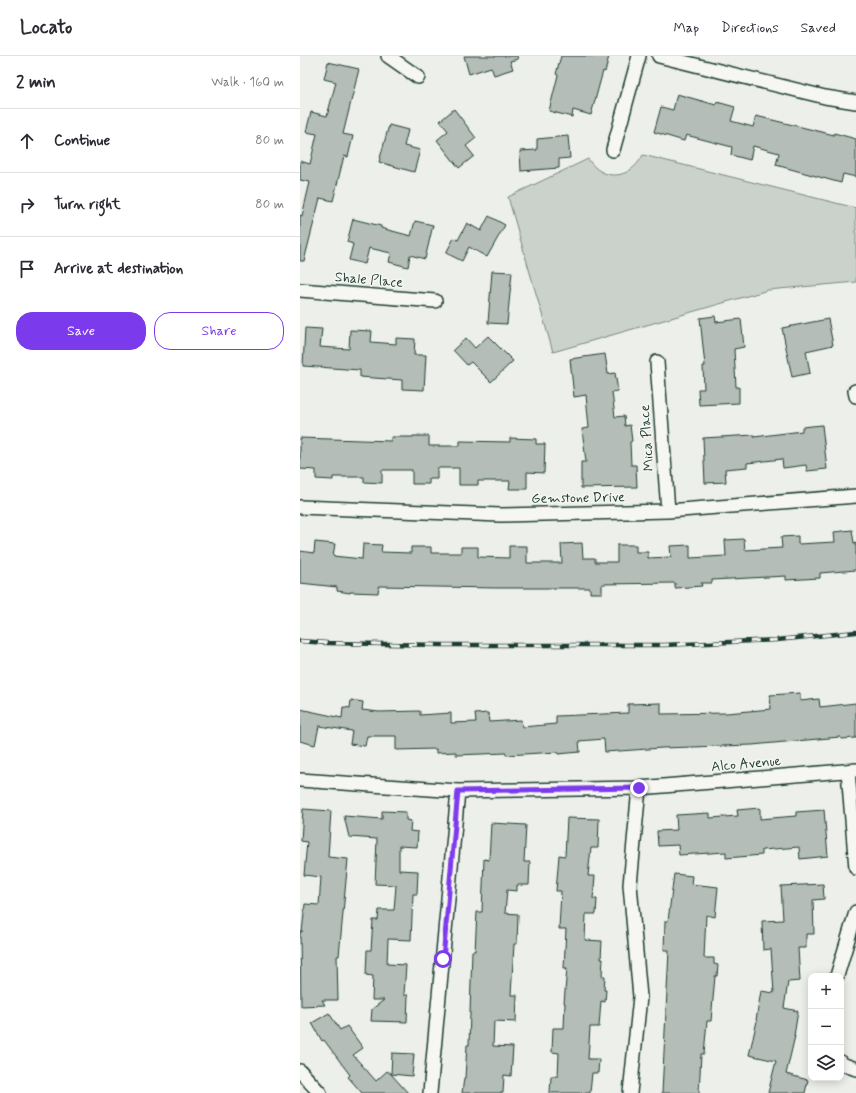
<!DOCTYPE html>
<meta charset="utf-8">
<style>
:root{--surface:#fff;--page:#f7f7f7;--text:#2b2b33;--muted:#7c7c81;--line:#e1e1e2;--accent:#7c3aed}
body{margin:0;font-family:Mynerve,sans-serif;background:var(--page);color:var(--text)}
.controls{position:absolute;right:12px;bottom:12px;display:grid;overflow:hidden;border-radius:8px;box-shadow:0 2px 10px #0003}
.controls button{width:36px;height:36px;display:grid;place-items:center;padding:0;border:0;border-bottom:1px solid var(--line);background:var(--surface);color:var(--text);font:20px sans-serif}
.stop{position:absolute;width:12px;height:12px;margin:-9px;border:3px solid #7c3aed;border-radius:50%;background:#fff}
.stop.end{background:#7c3aed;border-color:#fff;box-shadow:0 1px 4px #0008}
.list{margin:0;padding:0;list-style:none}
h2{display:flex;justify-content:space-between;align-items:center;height:52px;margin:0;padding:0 16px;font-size:17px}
h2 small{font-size:13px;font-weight:400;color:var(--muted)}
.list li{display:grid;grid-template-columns:26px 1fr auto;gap:12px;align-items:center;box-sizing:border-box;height:64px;padding:0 16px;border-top:1px solid var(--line)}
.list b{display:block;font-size:15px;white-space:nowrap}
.list em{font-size:13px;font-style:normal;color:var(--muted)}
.actions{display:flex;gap:8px;padding:12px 16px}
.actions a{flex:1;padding:9px 0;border:1px solid var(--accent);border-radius:16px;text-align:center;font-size:14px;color:var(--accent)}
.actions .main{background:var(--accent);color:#fff}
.icon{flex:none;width:22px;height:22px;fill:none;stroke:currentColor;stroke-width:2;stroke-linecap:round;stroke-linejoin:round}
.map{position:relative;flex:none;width:556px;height:1037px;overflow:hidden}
header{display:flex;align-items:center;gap:24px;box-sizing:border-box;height:56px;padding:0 20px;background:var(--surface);border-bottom:1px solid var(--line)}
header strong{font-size:19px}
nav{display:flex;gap:22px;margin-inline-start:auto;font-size:14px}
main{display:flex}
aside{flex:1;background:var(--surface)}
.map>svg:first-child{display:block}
.green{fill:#cbd2cc;stroke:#758880}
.building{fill:#b4bdb8;stroke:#1f3d34}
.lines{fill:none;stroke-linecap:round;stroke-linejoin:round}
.street-casing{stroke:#1f3d34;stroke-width:16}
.street{stroke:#f6f6f2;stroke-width:13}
.rail-casing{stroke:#1f3d34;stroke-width:4.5}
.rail{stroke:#f6f6f2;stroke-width:3;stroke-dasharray:9;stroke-linecap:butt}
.route{stroke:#7c3aed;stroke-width:5}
.labels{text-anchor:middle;stroke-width:3;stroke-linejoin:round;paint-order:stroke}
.street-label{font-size:14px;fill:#1f3d34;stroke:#f6f6f2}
</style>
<header>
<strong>Locato</strong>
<nav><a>Map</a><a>Directions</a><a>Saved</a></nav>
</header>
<main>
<aside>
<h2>2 min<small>Walk · 160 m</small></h2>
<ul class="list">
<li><svg class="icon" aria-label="ahead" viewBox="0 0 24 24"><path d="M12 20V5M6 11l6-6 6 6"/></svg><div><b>Continue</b></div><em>80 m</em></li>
<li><svg class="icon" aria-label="right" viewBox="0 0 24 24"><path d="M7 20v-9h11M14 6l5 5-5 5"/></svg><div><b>Turn right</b></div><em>80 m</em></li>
<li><svg class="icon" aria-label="arrive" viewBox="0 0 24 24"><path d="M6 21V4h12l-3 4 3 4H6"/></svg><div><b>Arrive at destination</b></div></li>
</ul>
<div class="actions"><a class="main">Save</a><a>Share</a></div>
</aside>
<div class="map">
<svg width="556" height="1037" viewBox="0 0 556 1037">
<rect width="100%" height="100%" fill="#edefea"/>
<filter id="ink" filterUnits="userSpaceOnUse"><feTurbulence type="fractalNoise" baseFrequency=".025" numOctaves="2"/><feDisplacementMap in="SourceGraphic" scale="8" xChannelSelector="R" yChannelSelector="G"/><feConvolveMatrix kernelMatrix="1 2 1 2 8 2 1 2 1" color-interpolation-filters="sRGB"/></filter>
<g filter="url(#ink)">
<path class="green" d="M 343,99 L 556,152 L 556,226 L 468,234 L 253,296 L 208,141 L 288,103 C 303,126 330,124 343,99 Z"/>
<path class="building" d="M 164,0 L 217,0 L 218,3 L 210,5 L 213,13 L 194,19 L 191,11 L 169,18 Z
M 261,0 L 309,0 L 305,16 L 303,15 L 291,59 L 273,54 L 272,61 L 249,55 L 258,19 L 256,18 Z
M 28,6 L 59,13 L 43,78 L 53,80 L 48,101 L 44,100 L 33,145 L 20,142 L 4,205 L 0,205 L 0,159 L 2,160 L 10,126 L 0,124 L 0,105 L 10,108 L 17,78 L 6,76 L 11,56 L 27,60 L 36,26 L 24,23 Z
M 377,38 L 416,49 L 417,46 L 435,51 L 431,65 L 453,71 L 456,60 L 534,79 L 534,77 L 556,83 L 556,121 L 543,118 L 541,127 L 476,109 L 479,97 L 453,90 L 450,104 L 431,99 L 432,91 L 386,79 L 384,85 L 354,76 L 361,51 L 373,54 Z
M 154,53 L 176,82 L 166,90 L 174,100 L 159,112 L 137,84 L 148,75 L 140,65 Z
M 89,69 L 108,74 L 104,90 L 120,94 L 114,116 L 79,106 Z
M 268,80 L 270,102 L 259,103 L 259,112 L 221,115 L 220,95 L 237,94 L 237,83 Z
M 189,160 L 205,169 L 187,201 L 169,191 L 162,205 L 146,197 L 154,182 L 158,184 L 167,167 L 181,175 Z
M 53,163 L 81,170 L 81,172 L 111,180 L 115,165 L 133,169 L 125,203 L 110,199 L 108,211 L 89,206 L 91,197 L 69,192 L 65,208 L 49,204 L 53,188 L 47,186 Z
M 192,215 L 212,216 L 207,268 L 188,267 Z
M 415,260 L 416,266 L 441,263 L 444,291 L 434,293 L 436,331 L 439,331 L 439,347 L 399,349 L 398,333 L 404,333 L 403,310 L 405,310 L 400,262 Z
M 528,263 L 533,289 L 506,295 L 510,317 L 492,321 L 482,272 Z
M 5,272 L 22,273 L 20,291 L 49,293 L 50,274 L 72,275 L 71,286 L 96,288 L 96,282 L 115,283 L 114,299 L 126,299 L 124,334 L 102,333 L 102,324 L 60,321 L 60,314 L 3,310 Z
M 188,280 L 213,305 L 191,326 L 171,306 L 167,309 L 153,294 L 166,282 L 175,292 Z
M 305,298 L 308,318 L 315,317 L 318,335 L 312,336 L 315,361 L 324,360 L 325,370 L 330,369 L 332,385 L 330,386 L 331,409 L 336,409 L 337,431 L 281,432 L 281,406 L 286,406 L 282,373 L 289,372 L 286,339 L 274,341 L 270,303 Z
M 522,369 L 527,413 L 507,415 L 506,409 L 483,412 L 482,403 L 447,407 L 447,411 L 425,413 L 426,426 L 405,427 L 403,382 L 454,379 L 454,381 L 502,375 L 502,371 Z
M 113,380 L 129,380 L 129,390 L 160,390 L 160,385 L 210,386 L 210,382 L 236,383 L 236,388 L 245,388 L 244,417 L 227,416 L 227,433 L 209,433 L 210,425 L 178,425 L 178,429 L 159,429 L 159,412 L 137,412 L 137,423 L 129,423 L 129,428 L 112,428 L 112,414 L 82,414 L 82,427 L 64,426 L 64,421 L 33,421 L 33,424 L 16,423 L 16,414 L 0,413 L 0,382 L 91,385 L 91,381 L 113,381 Z
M 552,474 L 554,487 L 556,486 L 556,514 L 520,517 L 520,522 L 486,524 L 486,520 L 412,524 L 412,527 L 401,527 L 402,530 L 375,532 L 375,527 L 302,528 L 302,537 L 290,537 L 290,532 L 196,532 L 79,530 L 78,537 L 50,536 L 50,537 L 37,535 L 37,531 L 0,527 L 0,495 L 14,497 L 15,486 L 35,488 L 33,500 L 62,503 L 63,488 L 82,489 L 81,496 L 111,497 L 111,491 L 131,491 L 131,497 L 161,497 L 161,491 L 178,491 L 178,501 L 209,502 L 209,490 L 227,490 L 227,507 L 262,507 L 261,488 L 282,487 L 283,502 L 295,502 L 295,506 L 317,506 L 317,489 L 336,489 L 336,496 L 348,496 L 348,502 L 371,501 L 370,490 L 390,489 L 390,502 L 426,500 L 425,484 L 444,483 L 445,494 L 482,492 L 481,481 L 498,480 L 498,488 L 535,486 L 534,476 Z
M 500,637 L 500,645 L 519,643 L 520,651 L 556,647 L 556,682 L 541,683 L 540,681 L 452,689 L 362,692 L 305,696 L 304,683 L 279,685 L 280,696 L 258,698 L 258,696 L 206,699 L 206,697 L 156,699 L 156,696 L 136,697 L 136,693 L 96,694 L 96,680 L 67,680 L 65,690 L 50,688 L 52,675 L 19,670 L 15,689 L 0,685 L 0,653 L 42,662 L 43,651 L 50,652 L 51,644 L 63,646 L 62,654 L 79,656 L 120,655 L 120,659 L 151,657 L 151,667 L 176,666 L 175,658 L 188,657 L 189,666 L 221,664 L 222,671 L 256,668 L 256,660 L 328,657 L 328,648 L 361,647 L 361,658 L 427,657 L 471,653 L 470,639 Z
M 460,752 L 460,763 L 496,760 L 496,756 L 524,754 L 528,800 L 500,803 L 499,791 L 462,794 L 462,799 L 426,802 L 426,796 L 379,799 L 378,789 L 358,790 L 357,775 L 377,774 L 376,759 L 410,757 L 410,762 L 438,760 L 437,754 Z
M 3,753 L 31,755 L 28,801 L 48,803 L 39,900 L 37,900 L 38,944 L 22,944 L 25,949 L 1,950 L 0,876 L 2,876 L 5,848 L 19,849 L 21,821 L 4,819 L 7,786 L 1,785 Z
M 82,755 L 106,756 L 106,764 L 111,765 L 110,775 L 118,776 L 117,791 L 99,790 L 99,814 L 118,815 L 117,838 L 113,838 L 111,884 L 88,883 L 87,908 L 106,909 L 104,939 L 108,939 L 107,966 L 71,965 L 72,953 L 84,944 L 72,944 L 73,920 L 66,919 L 67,894 L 71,894 L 73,864 L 78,864 L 79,854 L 94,854 L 96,829 L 75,828 L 77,783 L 49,781 L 44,760 L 82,763 Z
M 267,762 L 299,763 L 298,792 L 291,792 L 288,820 L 295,820 L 293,843 L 297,843 L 296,858 L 286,858 L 285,884 L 302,885 L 301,903 L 303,903 L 302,920 L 305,920 L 304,934 L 306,934 L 305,946 L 301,945 L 299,971 L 290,971 L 288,1003 L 299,1003 L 298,1017 L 292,1017 L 290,1037 L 250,1037 L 251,1020 L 258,1020 L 259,997 L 252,996 L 253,972 L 264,972 L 265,947 L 264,947 L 267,912 L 264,912 L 266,873 L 259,873 L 261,835 L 256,835 L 259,799 L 265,800 Z
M 191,767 L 226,769 L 224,806 L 230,806 L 229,829 L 217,829 L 217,835 L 207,834 L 205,857 L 218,858 L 217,888 L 214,888 L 211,939 L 217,939 L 216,966 L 194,965 L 193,990 L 213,991 L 211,1020 L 204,1019 L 203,1037 L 162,1037 L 164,1022 L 165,1022 L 167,989 L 169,989 L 172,895 L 175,895 L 177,856 L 182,856 L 184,803 L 189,804 Z
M 374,818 L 392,820 L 391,828 L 418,831 L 415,861 L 406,859 L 404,902 L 414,902 L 414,908 L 418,909 L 417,920 L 415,920 L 411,965 L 407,965 L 404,998 L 401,998 L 399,1037 L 362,1037 L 369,894 L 364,894 L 365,865 L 368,865 Z
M 523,828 L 524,843 L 513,844 L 514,878 L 506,878 L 506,892 L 498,892 L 500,925 L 488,926 L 484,952 L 498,955 L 494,980 L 495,980 L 486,1018 L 508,1024 L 505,1037 L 468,1037 L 476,1005 L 449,999 L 457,965 L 456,964 L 461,935 L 474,937 L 471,893 L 463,894 L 462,865 L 483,864 L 481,830 Z
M 29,957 L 40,974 L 47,970 L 63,992 L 53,999 L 76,1025 L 87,1015 L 91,1018 L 92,997 L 114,998 L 112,1020 L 91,1018 L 108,1037 L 62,1037 L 48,1021 L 50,1019 L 24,984 L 22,985 L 12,967 Z"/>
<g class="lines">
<defs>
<path id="street" d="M 88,0 L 118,21
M 359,0 L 525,41 L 556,46
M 313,94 L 339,0
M 0,234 L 135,245
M 357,306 L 368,455
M 555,335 L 556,340
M 0,451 L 200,459 L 368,455 L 556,440
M 548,715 L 556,812
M 0,724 L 158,735
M 339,732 L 556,714
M 537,920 L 556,856
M 541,1006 L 542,1008 L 556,1013
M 0,1015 L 20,1037
M 130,1037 L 158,735 L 339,732 L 330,829 L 340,941 L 330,1037"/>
</defs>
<use href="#street" class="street-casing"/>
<use href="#street" class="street"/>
<defs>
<path id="rail" d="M 0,585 L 27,587 L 141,589 L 364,589 L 477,584 L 556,576"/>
</defs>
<use href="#rail" class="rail-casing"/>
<use href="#rail" class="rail"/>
</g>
</g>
<g class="lines" filter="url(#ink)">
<path class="route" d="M 143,903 L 158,735 L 339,732"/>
</g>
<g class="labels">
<g class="street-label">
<text transform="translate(69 223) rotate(5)" y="5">Shale Place</text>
<text transform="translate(346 382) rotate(-94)" y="5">Mica Place</text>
<text transform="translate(278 441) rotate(-1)" y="5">Gemstone Drive</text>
<text transform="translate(446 707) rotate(-5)" y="5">Alco Avenue</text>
</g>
</g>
</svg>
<div class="controls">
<button>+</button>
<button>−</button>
<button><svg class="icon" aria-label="layers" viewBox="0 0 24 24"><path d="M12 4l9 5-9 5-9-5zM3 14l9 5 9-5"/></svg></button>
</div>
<div class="stop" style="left:143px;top:903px"></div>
<div class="stop end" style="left:339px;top:732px"></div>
</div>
</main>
